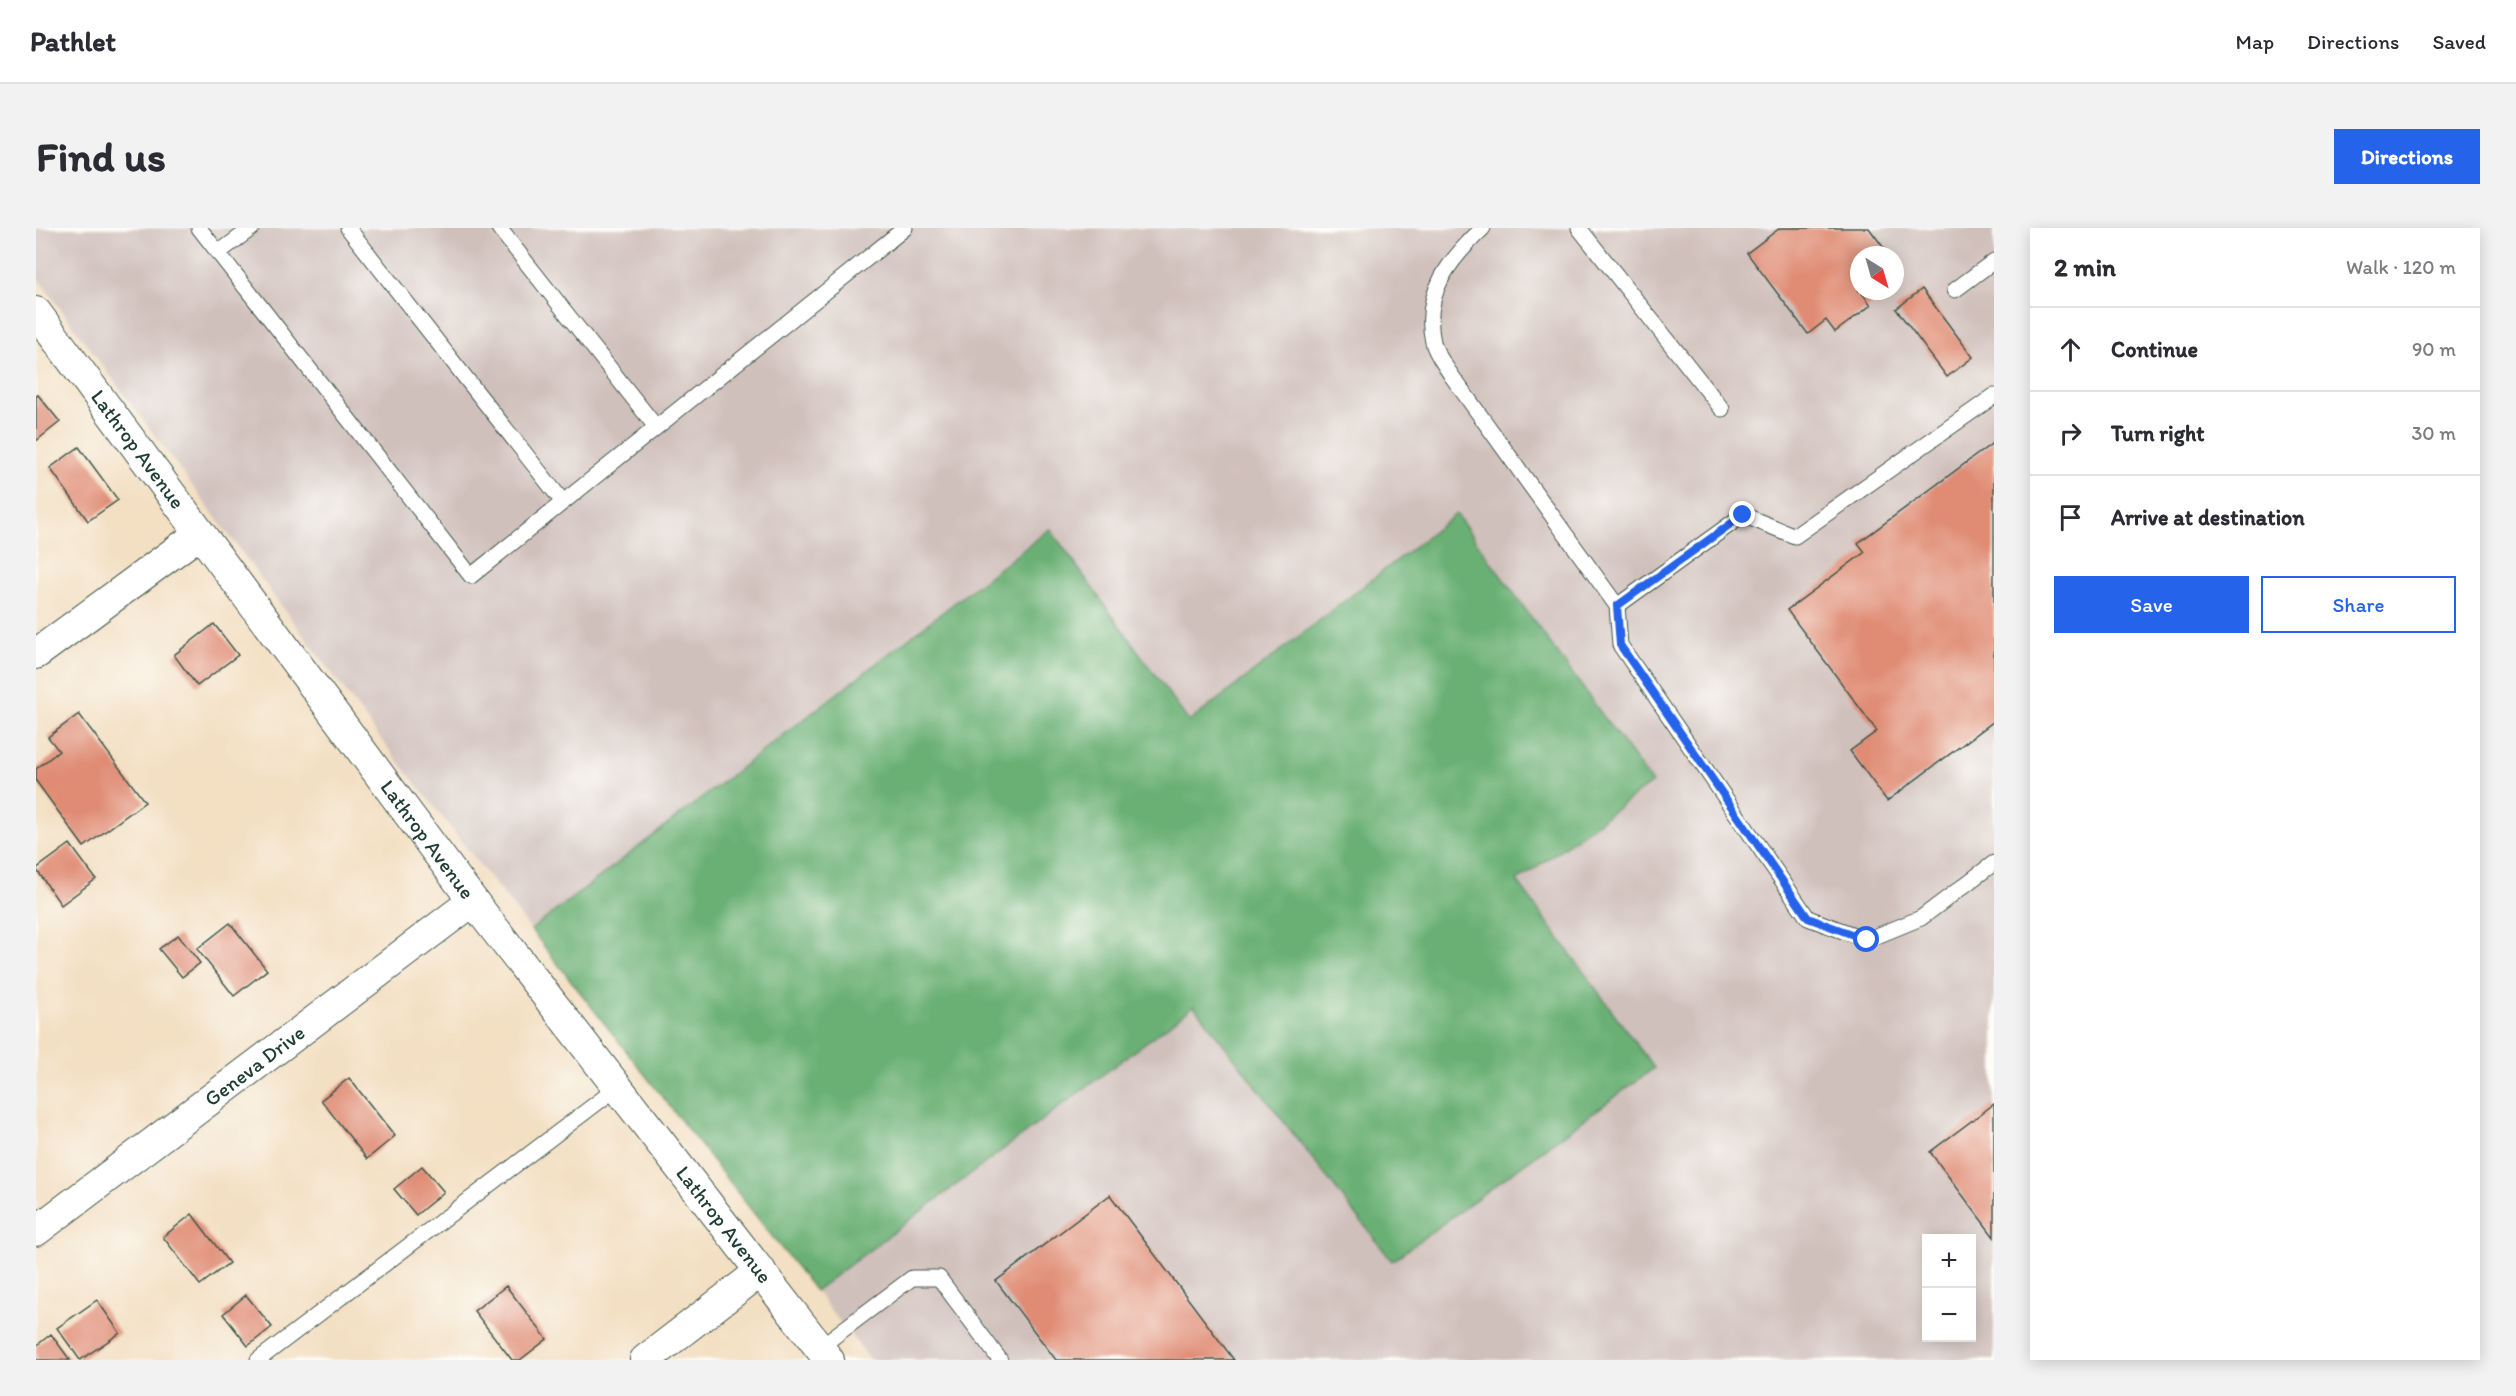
<!DOCTYPE html>
<meta charset="utf-8">
<style>
:root{--surface:#fff;--page:#f2f2f3;--text:#2b2b33;--muted:#7c7c81;--line:#e1e1e2;--accent:#2563eb}
body{margin:0;font-family:Itim,sans-serif;background:var(--page);color:var(--text)}
.controls{position:absolute;right:18px;bottom:18px;display:grid;overflow:hidden;border-radius:0px;box-shadow:0 3px 15px #0003}
.controls button{width:54px;height:54px;display:grid;place-items:center;padding:0;border:0;border-bottom:2px solid var(--line);background:var(--surface);color:var(--text);font:30px sans-serif}
.compass{position:absolute;left:1814px;top:18px;width:54px;height:54px;border-radius:50%;background:var(--surface);box-shadow:0 3px 15px #0003;rotate:143deg}
.stop{position:absolute;width:18px;height:18px;margin:-14px;border:4px solid #2563eb;border-radius:50%;background:#fff}
.stop.end{background:#2563eb;border-color:#fff;box-shadow:0 2px 6px #0008}
.list{margin:0;padding:0;list-style:none}
h2{display:flex;justify-content:space-between;align-items:center;height:78px;margin:0;padding:0 24px;font-size:26px}
h2 small{font-size:20px;font-weight:400;color:var(--muted)}
.list li{display:grid;grid-template-columns:39px 1fr auto;gap:18px;align-items:center;box-sizing:border-box;height:84px;padding:0 24px;border-top:2px solid var(--line)}
.list b{display:block;font-size:22px;white-space:nowrap}
.list em{font-size:20px;font-style:normal;color:var(--muted)}
.actions{display:flex;gap:12px;padding:18px 24px}
.actions a{flex:1;padding:14px 0;border:2px solid var(--accent);border-radius:0px;text-align:center;font-size:21px;color:var(--accent)}
.actions .main{background:var(--accent);color:#fff}
.icon{flex:none;width:33px;height:33px;fill:none;stroke:currentColor;stroke-width:2;stroke-linecap:round;stroke-linejoin:round}
.map{position:relative;flex:none;width:1958px;height:1132px;overflow:hidden;border-radius:0px}
header{display:flex;align-items:center;gap:36px;box-sizing:border-box;height:84px;padding:0 30px;background:var(--surface);border-bottom:2px solid var(--line)}
header strong{font-size:28px}
nav{display:flex;gap:33px;margin-inline-start:auto;font-size:21px}
.intro{display:flex;align-items:center;justify-content:space-between;box-sizing:border-box;height:144px;padding:0 36px}
h1{margin:0;font-size:42px}
.button{padding:15px 27px;border-radius:0px;background:var(--accent);color:#fff;font-size:21px;font-weight:700}
main{display:flex;gap:36px;padding:0 36px}
aside{flex:1;background:var(--surface);border-radius:0px;box-shadow:0 3px 15px #0003}
.map>svg:first-child{display:block}
.industrial{fill:#d0c0bb;fill-rule:evenodd}
.forest{fill:#6ab075;stroke:#447654;stroke-width:1.5}
.building{fill:#e08c74}
.lines{fill:none;stroke-linecap:round;stroke-linejoin:round}
.lane-casing{stroke:#3f5549;stroke-width:17}
.street-casing{stroke:#3f5549;stroke-width:32}
.lane{stroke:#fff;stroke-width:15}
.street{stroke:#fff;stroke-width:30}
.route{stroke:#2563eb;stroke-width:8}
.labels{text-anchor:middle;stroke-width:5;stroke-linejoin:round;paint-order:stroke}
.street-label{font-size:21px;fill:#1f3d34;stroke:#fdfcf7}
</style>
<header>
<strong>Pathlet</strong>
<nav><a>Map</a><a>Directions</a><a>Saved</a></nav>
</header>
<div class="intro"><h1>Find us</h1><a class="button">Directions</a></div>
<main>
<div class="map">
<svg width="1958" height="1132" viewBox="0 0 1958 1132">
<rect width="100%" height="100%" fill="#fdfcf7"/>
<filter id="ink" filterUnits="userSpaceOnUse"><feTurbulence type="fractalNoise" baseFrequency=".0167" numOctaves="2"/><feDisplacementMap in="SourceGraphic" scale="12" xChannelSelector="R" yChannelSelector="G"/><feConvolveMatrix kernelMatrix="1 2 1 2 8 2 1 2 1" color-interpolation-filters="sRGB"/></filter>
<filter id="wash" filterUnits="userSpaceOnUse"><feTurbulence type="fractalNoise" baseFrequency=".008" numOctaves="4" result="noise"/><feDisplacementMap in="SourceGraphic" scale="24" xChannelSelector="R" yChannelSelector="G"/><feGaussianBlur stdDeviation="1.35" result="paint"/><feColorMatrix in="noise" values="0 0 0 0 0 0 0 0 0 0 0 0 0 0 0 0 0 1.4 0 .05"/><feComposite in="paint" operator="in"/></filter>
<g filter="url(#wash)">
<rect width="100%" height="100%" fill="#f3dfc2"/>
<path class="industrial" d="M 0,0 L 1958,0 L 1958,1132 L 834,1132 L 340,505 L 0,48 ZM 1823,27 L 1859,27 L 1859,63 L 1823,63 ZM 1890,1010 L 1936,1010 L 1936,1110 L 1890,1110 Z"/>
<path class="forest" d="M 1420,286 L 1616,555 L 1481,653 L 1618,840 L 1356,1033 L 1158,778 L 779,1063 L 495,702 L 1014,301 L 1153,494 Z"/>
<g id="blocks">
<path class="building" d="M 1744,0 L 1833,0 L 1853,27 L 1823,27 L 1823,63 L 1829,63 L 1826,65 L 1835,77 L 1799,104 L 1790,92 L 1772,106 L 1711,25 Z
M 1886,61 L 1937,129 L 1911,149 L 1860,81 Z
M 2,167 L 24,194 L 0,213 L 0,168 Z
M 1958,214 L 1958,493 L 1851,573 L 1814,523 L 1841,503 L 1751,382 L 1829,324 L 1822,315 Z
M 43,219 L 82,272 L 52,293 L 14,240 Z
M 178,396 L 202,427 L 161,458 L 138,427 Z
M 43,486 L 109,574 L 48,619 L 0,553 L 0,541 L 23,523 L 12,509 Z
M 34,616 L 60,651 L 25,677 L 0,641 Z
M 194,695 L 231,742 L 198,768 L 161,721 Z
M 142,707 L 164,735 L 146,749 L 123,721 Z
M 313,850 L 359,908 L 331,931 L 285,872 Z
M 1958,876 L 1958,1009 L 1894,924 Z
M 386,938 L 408,964 L 380,987 L 358,961 Z
M 1074,967 L 1198,1132 L 1020,1132 L 960,1053 Z
M 156,986 L 193,1035 L 164,1057 L 127,1009 Z
M 470,1058 L 511,1111 L 484,1132 L 476,1132 L 438,1083 Z
M 210,1067 L 236,1099 L 212,1118 L 187,1086 Z
M 61,1072 L 84,1105 L 44,1132 L 21,1100 Z
M 15,1106 L 34,1132 L 0,1132 L 0,1118 Z"/>
</g>
</g>
<g filter="url(#ink)">
<use href="#blocks" fill-opacity="0" stroke="#3f5549" stroke-width="1.5"/>
<g class="lines">
<defs>
<path id="lane" d="M 163,0 L 435,348 L 869,0
M 312,0 L 527,274
M 463,0 L 620,199
M 1447,0 C 1414,31 1386,65 1397,114 C 1399,125 1409,137 1415,147 L 1581,378
M 1543,0 L 1686,181
M 182,25 L 216,0
M 1919,62 L 1958,33
M 1958,168 L 1759,308 L 1707,287 L 1581,378 L 1584,417 L 1772,690 L 1831,712 L 1885,690 L 1958,635
M 784,1119 L 876,1050 L 903,1050 L 964,1132
M 222,1132 L 582,859"/>
<g id="street">
<path id="s1" d="M 0,84 L 437,673 L 793,1132"/>
<path d="M 0,426 L 163,306"/>
<path id="s2" d="M 0,1003 L 437,673"/>
<path d="M 609,1132 L 725,1043"/>
</g>
</defs>
<use href="#lane" class="lane-casing"/>
<use href="#street" class="street-casing"/>
<use href="#lane" class="lane"/>
<use href="#street" class="street"/>
</g>
</g>
<g class="lines" filter="url(#ink)">
<path class="route" d="M 1707,287 L 1581,378 L 1584,417 L 1772,690 L 1831,712"/>
</g>
<g class="labels">
<g class="street-label">
<text dy="7" stroke="none"><textPath href="#s1" startOffset="171">Lathrop Avenue</textPath></text>
<text dy="7" stroke="none"><textPath href="#s1" startOffset="657">Lathrop Avenue</textPath></text>
<text dy="7" stroke="none"><textPath href="#s2" startOffset="274">Geneva Drive</textPath></text>
<text dy="7" stroke="none"><textPath href="#s1" startOffset="1143">Lathrop Avenue</textPath></text>
</g>
</g>
</svg>
<div class="controls">
<button>+</button>
<button>−</button>
</div>
<svg class="compass" viewBox="-18 -18 36 36"><path d="M0-13l5 13h-10z" fill="#e53935"/><path d="M0 13l5-13h-10z" fill="#7c7c81"/></svg>
<div class="stop" style="left:1831px;top:712px"></div>
<div class="stop end" style="left:1707px;top:287px"></div>
</div>
<aside>
<h2>2 min<small>Walk · 120 m</small></h2>
<ul class="list">
<li><svg class="icon" aria-label="ahead" viewBox="0 0 24 24"><path d="M12 20V5M6 11l6-6 6 6"/></svg><div><b>Continue</b></div><em>90 m</em></li>
<li><svg class="icon" aria-label="right" viewBox="0 0 24 24"><path d="M7 20v-9h11M14 6l5 5-5 5"/></svg><div><b>Turn right</b></div><em>30 m</em></li>
<li><svg class="icon" aria-label="arrive" viewBox="0 0 24 24"><path d="M6 21V4h12l-3 4 3 4H6"/></svg><div><b>Arrive at destination</b></div></li>
</ul>
<div class="actions"><a class="main">Save</a><a>Share</a></div>
</aside>
</main>
